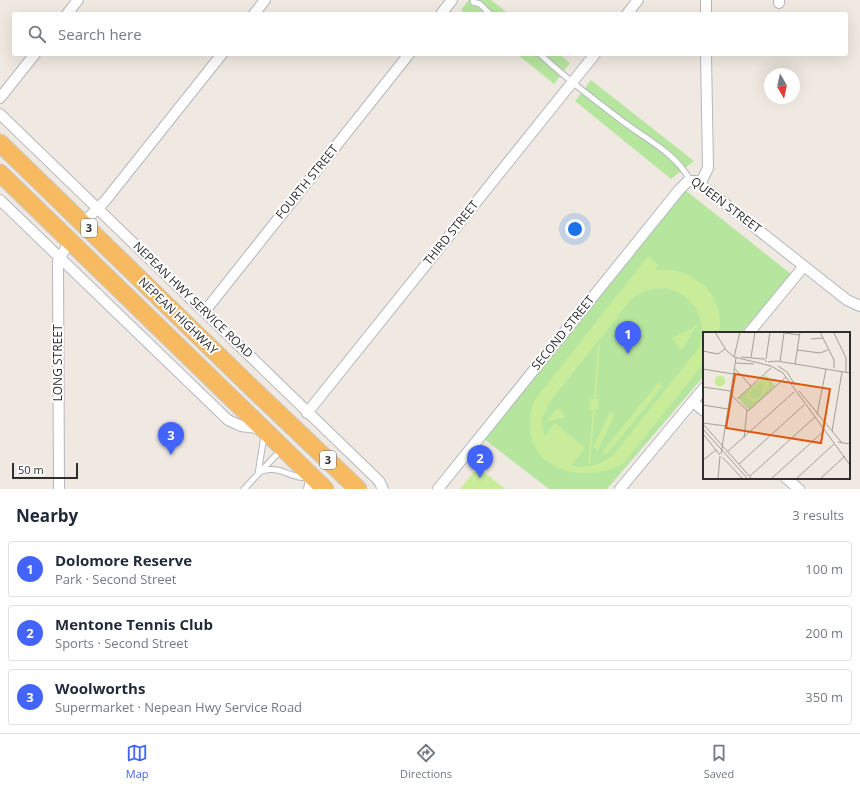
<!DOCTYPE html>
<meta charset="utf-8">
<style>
:root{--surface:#fff;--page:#f6f6f7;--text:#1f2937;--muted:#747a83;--line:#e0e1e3;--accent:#4264fb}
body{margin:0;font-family:"Open Sans",sans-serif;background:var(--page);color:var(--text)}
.compass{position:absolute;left:764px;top:68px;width:36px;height:36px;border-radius:50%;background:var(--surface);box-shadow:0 4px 16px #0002;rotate:171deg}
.scale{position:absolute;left:12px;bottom:10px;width:66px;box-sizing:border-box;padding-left:4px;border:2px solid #2e2e2e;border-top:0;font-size:11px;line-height:14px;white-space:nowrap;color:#2e2e2e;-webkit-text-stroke:3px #fff;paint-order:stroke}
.you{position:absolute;left:575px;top:229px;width:14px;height:14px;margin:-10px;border:3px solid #fff;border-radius:50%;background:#1a73e8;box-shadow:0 0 0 6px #1a73e833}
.badge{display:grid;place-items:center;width:26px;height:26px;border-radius:50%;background:var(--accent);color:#fff;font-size:13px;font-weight:700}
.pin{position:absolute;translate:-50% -33px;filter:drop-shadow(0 1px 2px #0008)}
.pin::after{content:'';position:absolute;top:21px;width:14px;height:12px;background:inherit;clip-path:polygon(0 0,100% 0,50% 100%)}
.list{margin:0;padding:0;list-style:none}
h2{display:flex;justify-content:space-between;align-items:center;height:52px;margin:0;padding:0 16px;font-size:17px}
h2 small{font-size:13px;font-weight:400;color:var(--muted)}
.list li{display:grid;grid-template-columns:26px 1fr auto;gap:12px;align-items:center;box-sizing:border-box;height:56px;margin:0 8px 8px;padding:0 8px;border:1px solid var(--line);border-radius:4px}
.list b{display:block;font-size:15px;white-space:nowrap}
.list p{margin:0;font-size:13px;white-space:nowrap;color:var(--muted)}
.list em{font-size:13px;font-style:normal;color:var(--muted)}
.icon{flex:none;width:22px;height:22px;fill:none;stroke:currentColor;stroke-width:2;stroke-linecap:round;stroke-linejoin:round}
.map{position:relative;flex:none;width:860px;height:489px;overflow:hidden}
.search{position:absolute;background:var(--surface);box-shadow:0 4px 16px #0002;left:12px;right:12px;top:12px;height:44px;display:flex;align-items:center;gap:10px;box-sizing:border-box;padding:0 14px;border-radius:4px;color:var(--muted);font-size:15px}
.sheet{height:244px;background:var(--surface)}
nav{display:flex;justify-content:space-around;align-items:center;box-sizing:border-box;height:56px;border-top:1px solid var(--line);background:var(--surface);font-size:11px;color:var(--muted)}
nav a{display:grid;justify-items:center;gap:2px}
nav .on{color:var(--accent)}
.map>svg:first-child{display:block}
.green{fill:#b6e59e}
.pitch{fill:#c9ec9a;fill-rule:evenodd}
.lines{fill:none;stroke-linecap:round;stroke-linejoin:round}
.service-casing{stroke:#b4b7c1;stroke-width:7}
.minor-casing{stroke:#b4b7c1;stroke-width:12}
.trunk-casing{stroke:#c9c9c9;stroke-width:19}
.service{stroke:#fff;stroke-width:5}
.minor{stroke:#fff;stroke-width:10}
.trunk{stroke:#f8ba60;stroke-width:17}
.labels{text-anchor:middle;stroke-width:4;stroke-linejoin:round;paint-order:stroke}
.shield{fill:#fff;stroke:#6d6d6d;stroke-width:1}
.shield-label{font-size:11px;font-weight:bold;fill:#2e2e2e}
.street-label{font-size:12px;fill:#2e2e2e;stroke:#fff}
.inset-road{fill:none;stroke:#a29e99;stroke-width:1}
.view{fill:#df570e;fill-opacity:0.15;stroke:#df570e;stroke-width:2}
.inset-edge{fill:none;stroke:#2e2e2e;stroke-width:2}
</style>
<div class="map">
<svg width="860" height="489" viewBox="0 0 860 489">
<rect width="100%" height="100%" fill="#efe9e1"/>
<path class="green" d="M 469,0 L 491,0 L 509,14 L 466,14 L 461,10 Z
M 517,54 L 559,54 L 570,63 L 554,84 Z
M 591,80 L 694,161 L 671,179 L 575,101 Z
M 685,190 L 791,274 L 741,333 L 704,333 L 704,376 L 607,489 L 549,489 L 484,439 Z"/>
<path class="pitch" d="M 648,256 L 658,265 L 655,270 C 691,265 727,294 719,333 L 704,333 L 704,363 L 623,464 C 572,489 513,461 534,401 ZM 665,288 C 694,294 710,321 698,349 L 614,454 C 602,464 587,470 571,465 L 585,448 L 555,423 L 544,436 L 542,419 L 548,404 L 633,297 L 650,289 Z
M 696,325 L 698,327 L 695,328 L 682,350 L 672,338 L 695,327 Z
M 600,343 L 596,399 L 599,399 L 598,410 L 595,410 L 590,464 L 588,464 L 593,410 L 589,410 L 590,399 L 594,399 L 598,346 Z
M 659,382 L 663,386 L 606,455 L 602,452 Z
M 558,407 L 566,417 L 546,422 L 547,420 Z
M 610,412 L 615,414 L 598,450 L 593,447 Z
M 478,467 L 505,489 L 460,489 Z"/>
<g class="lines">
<defs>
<path id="service" d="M 473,2 L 480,4 L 490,14
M 540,54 C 566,79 596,101 625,123 C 649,141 675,153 690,180
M 262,471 C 283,465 291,480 308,477
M 258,474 L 264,436
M 244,489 L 281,450"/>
<path id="minor" d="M 706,0 L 706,14
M 779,3 L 779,0
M 67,14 L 78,0
M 254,14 L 265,0
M 441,14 L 452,0
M 627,14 L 638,0
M 0,98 L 35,54
M 0,114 L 379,481 L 383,489
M 700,184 L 708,168 L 706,54
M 0,200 L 228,420 L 241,426 L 263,429
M 83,223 L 105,201 L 222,54
M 205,311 L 409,54
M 749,333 L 804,266
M 693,402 L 704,411
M 307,413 L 595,54
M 786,478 L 799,489
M 59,489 L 58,261 L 70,241
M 309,489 L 312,476
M 438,489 L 679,190 L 688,181 L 695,181 L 700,184 L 847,300 L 860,306
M 620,489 L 704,388"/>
<path id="trunk" d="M 0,143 L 254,390 L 358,489
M 0,173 L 325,489"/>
</defs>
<use href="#service" class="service-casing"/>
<use href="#minor" class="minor-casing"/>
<use href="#trunk" class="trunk-casing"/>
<use href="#service" class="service"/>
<use href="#minor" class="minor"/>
<use href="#trunk" class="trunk"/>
</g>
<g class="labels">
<g class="shield">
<rect x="81" y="219" width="16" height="18" rx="3"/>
<rect x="320" y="451" width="16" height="18" rx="3"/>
</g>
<g class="shield-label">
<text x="89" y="232">3</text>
<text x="328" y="464">3</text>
</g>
<g class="street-label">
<text transform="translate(307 182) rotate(-51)" y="4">FOURTH STREET</text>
<text transform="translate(726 205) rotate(37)" y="4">QUEEN STREET</text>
<text transform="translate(451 233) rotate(-51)" y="4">THIRD STREET</text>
<text transform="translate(193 300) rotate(44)" y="4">NEPEAN HWY SERVICE ROAD</text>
<text transform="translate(178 316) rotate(44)" y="4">NEPEAN HIGHWAY</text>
<text transform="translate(563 333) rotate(-51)" y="4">SECOND STREET</text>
<text transform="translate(58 363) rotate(-90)" y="4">LONG STREET</text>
</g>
</g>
<g transform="translate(703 332)">
<rect width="147" height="147" fill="#efe9e1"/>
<path d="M 63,43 L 72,54 L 46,78 L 35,66 Z" fill="#b6e59e"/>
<path d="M11.5 49a5.5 5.5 0 1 1 11 0a5.5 5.5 0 1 1-11 0ZM 57,48 L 65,49 L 67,55 L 51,71 L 45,67 L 44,62 ZM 61,49 L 57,54 L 60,52 L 58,63 L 53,67 L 48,66 L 46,63 L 50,62 L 46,62 L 47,60 Z" fill="#c9ec9a" fill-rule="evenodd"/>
<path class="inset-road" d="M 12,0 L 23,18 L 31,25 L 68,34 L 80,41 L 147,133M 117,0 L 131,28 L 131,36M 82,1 L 96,3M 131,1 L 143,26 L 143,40M 108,7 L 120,6M 94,18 L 117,21 L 125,18M 0,19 L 15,22 L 22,17M 31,25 L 37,0M 38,25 L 61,27 L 64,30M 48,25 L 52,0M 63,27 L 67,0M 65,30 L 74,29 L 147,41M 77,30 L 81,1M 33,31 L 51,32M 92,32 L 97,0M 75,34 L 84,40 L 92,53M 31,36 L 48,54M 0,37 L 30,42M 0,55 L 28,59M 96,59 L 139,111M 27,62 L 45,79 L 83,45M 34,67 L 68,36M 0,73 L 25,77M 114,83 L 123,37M 0,91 L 23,94M 0,92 L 49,147M 0,97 L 45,147M 129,99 L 139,40M 0,102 L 17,123M 41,106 L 44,78M 135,110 L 147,112M 24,120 L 91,60M 18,122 L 33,26M 19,125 L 40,147M 0,128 L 13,118M 36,132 L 101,73M 47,144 L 112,85M 15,147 L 17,124M 68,147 L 121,99M 93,147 L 131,112M 117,147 L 142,124"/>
<path class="view" d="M 32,42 L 127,57 L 118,111 L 23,96 Z"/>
<rect width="147" height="147" class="inset-edge"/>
</g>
</svg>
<svg class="compass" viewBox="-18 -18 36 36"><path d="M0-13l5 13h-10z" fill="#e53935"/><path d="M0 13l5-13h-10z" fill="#747a83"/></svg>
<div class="scale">50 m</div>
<div class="you"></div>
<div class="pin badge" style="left:628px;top:354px">1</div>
<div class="pin badge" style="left:480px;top:478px">2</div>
<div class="pin badge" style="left:171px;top:455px">3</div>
<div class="search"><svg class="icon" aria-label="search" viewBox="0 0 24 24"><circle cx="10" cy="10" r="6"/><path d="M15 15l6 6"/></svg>Search here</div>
</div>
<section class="sheet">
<h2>Nearby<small>3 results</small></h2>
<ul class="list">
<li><span class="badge">1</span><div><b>Dolomore Reserve</b><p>Park · Second Street</p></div><em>100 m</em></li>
<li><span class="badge">2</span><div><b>Mentone Tennis Club</b><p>Sports · Second Street</p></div><em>200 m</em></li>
<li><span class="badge">3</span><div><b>Woolworths</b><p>Supermarket · Nepean Hwy Service Road</p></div><em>350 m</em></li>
</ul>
</section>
<nav>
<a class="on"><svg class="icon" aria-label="map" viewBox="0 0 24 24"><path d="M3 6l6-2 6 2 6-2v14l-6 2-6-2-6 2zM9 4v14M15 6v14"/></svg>Map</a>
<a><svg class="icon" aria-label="directions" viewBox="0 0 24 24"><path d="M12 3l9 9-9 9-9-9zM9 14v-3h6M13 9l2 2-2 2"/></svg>Directions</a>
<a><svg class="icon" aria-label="saved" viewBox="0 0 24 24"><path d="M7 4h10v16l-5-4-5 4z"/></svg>Saved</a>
</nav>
